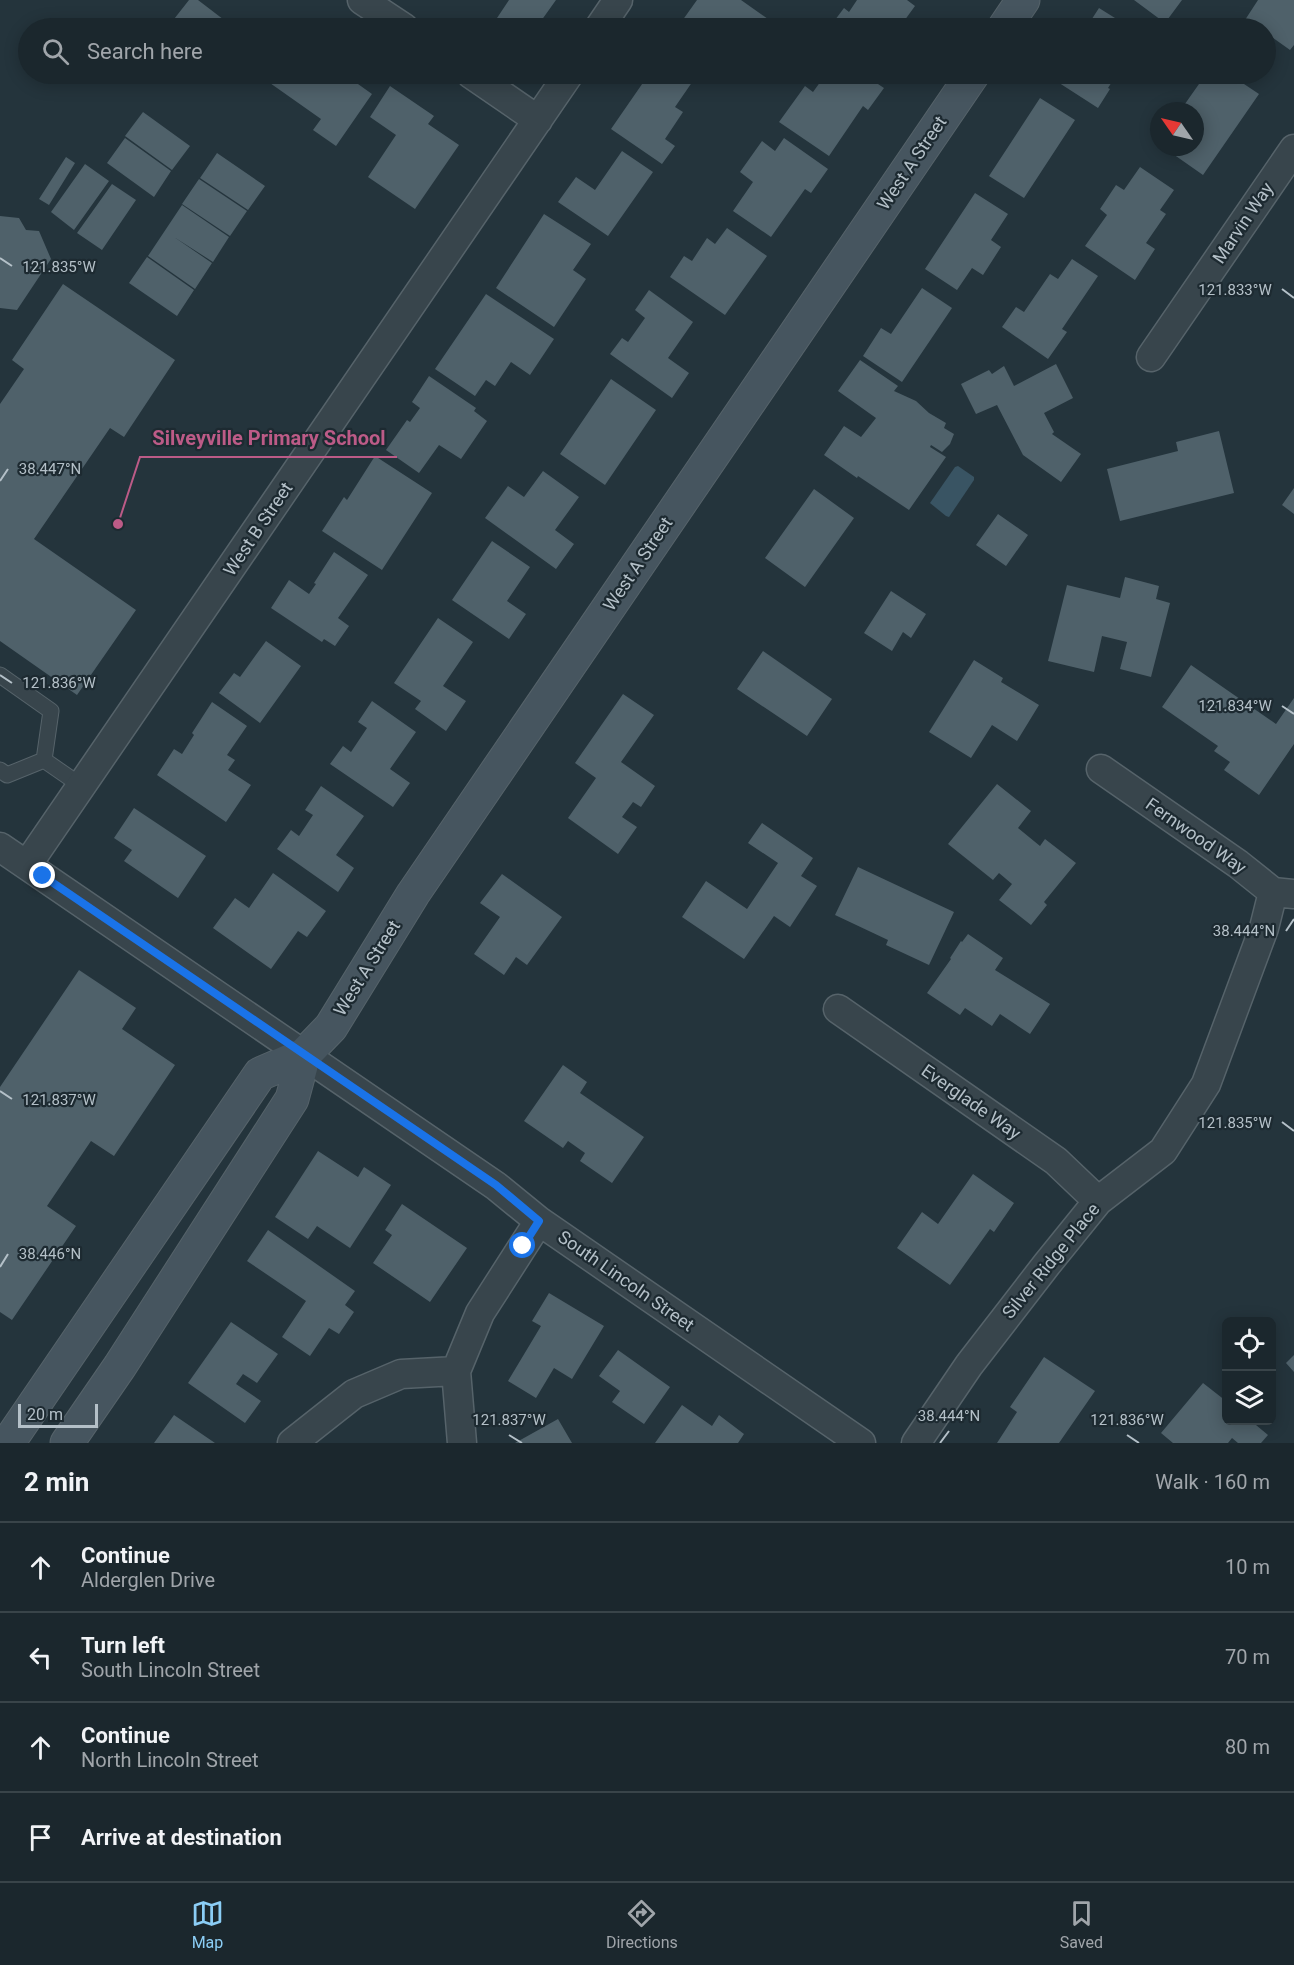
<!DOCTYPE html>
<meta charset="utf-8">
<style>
:root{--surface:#1b272d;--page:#283339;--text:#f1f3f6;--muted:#a0a5aa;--line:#394449;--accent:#8bcdf5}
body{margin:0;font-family:Roboto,sans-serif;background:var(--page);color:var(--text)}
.controls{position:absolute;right:18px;bottom:18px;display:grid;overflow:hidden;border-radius:9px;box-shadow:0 3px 15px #0003}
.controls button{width:54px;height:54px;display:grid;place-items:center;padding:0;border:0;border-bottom:2px solid var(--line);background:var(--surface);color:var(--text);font:30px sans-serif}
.compass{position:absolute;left:1150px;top:102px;width:54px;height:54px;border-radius:50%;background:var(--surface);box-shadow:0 3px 15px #0003;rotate:304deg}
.scale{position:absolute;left:18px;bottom:15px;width:80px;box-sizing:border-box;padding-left:6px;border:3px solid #b4c0c8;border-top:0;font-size:16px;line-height:21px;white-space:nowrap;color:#b4c0c8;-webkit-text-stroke:4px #1d2a31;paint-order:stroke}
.stop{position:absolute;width:18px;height:18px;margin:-14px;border:4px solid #1a73e8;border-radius:50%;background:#fff}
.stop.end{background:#1a73e8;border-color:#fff;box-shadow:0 2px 6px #0008}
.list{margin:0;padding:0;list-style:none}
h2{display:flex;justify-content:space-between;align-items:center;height:78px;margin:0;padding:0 24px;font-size:26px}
h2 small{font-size:20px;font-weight:400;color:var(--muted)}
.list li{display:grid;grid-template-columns:39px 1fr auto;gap:18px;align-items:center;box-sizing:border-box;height:90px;padding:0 24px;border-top:2px solid var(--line)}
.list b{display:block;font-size:22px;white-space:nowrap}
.list p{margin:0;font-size:20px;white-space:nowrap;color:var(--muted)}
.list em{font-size:20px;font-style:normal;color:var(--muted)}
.icon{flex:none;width:33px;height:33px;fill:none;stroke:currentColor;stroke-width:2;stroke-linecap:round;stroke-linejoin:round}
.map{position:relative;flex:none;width:1294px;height:1443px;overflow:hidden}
.search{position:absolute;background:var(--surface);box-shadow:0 3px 15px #0003;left:18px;right:18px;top:18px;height:66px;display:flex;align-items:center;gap:15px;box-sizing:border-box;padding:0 21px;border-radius:33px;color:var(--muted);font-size:22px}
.sheet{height:438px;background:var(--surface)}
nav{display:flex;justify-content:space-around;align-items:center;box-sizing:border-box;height:84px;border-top:2px solid var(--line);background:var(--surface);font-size:16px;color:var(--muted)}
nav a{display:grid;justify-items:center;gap:3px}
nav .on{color:var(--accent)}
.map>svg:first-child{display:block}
.water{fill:#395463}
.building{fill:#4f616a}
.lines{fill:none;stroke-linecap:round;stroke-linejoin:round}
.service-casing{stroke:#56636a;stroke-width:17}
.minor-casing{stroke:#56636a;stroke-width:31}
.secondary-casing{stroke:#56636a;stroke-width:35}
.service{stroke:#38454c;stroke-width:15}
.minor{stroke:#38454c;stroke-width:28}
.secondary{stroke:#46555f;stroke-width:33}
.route{stroke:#1a73e8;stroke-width:8}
.ticks{fill:none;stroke:#b4c0c8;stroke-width:2}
.labels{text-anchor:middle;stroke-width:4.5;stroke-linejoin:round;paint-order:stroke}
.street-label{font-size:18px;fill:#b4c0c8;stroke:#1d2a31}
.ticks-label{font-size:15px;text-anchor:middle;fill:#b4c0c8;stroke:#1d2a31;stroke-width:4.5;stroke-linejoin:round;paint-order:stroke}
.leader{fill:none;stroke:#bc5b87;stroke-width:2}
.callout-dot{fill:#bc5b87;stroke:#1d2a31;stroke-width:2}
.callout-label{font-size:20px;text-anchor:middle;font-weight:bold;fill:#bc5b87;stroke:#1d2a31;stroke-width:4.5;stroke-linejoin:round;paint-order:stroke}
</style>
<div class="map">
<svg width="1294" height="1443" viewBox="0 0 1294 1443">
<rect width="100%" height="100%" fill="#24343c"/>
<path class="water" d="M 958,466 L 974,477 L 974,480 L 949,517 L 946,516 L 930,503 L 955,467 Z"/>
<path class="building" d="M 189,0 L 198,0 L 232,26 L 236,20 L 247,28 L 167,28 Z
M 509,0 L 556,0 L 536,28 L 493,28 L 491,27 Z
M 697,0 L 741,0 L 768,19 L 761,28 L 677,28 Z
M 857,0 L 907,0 L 915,6 L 899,28 L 829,28 L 844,8 L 849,12 Z
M 1134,0 L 1182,0 L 1165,23 Z
M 1258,0 L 1294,0 L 1294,45 L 1290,50 L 1266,33 L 1266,28 L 1259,28 L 1245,20 Z
M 1099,8 L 1131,28 L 1086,28 Z
M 261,74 L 344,74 L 372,94 L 336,146 L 313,130 L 321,119 L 260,76 Z
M 649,74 L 689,74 L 695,78 L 675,107 L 683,112 L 665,139 L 675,146 L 662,164 L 611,129 Z
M 826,74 L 863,74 L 884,88 L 868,110 L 863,106 L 829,156 L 779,122 L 805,86 L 813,92 Z
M 1057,74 L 1117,74 L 1108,88 L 1110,89 L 1098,108 L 1053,79 Z
M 1206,74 L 1229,74 L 1259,94 L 1203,175 L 1163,147 L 1195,147 L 1195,111 L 1180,111 Z
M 390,86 L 434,116 L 428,124 L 459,145 L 415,209 L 368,177 L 396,135 L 370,117 Z
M 1040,98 L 1075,120 L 1024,198 L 989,176 Z
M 143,112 L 190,146 L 172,170 L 125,136 Z
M 125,138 L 171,171 L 154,197 L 107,163 Z
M 784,138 L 828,169 L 811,193 L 805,189 L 771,237 L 733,211 L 753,182 L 740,172 L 762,141 L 775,151 Z
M 622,151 L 653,172 L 608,236 L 558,202 L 576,177 L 595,190 Z
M 217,153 L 265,186 L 248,210 L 200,178 Z
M 66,157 L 75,163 L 49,205 L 39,199 Z
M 85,164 L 109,181 L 74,230 L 51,212 Z
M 1140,167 L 1174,190 L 1160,210 L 1166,214 L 1146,243 L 1155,249 L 1135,280 L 1085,246 L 1107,215 L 1100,209 L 1116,185 L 1124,190 Z
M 199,179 L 247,211 L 230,236 L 182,204 Z
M 112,184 L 136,200 L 102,250 L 77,233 Z
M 975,193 L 1008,214 L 991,240 L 1001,247 L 983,275 L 972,268 L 957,290 L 925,269 Z
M 182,205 L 229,237 L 213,262 L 174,237 L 212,263 L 195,289 L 148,256 Z
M 544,214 L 591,244 L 573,270 L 586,279 L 554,327 L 496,288 Z
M 0,216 L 19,218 L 26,230 L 39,231 L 51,259 L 17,310 L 0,308 Z
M 727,228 L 767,256 L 725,315 L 670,277 L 684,256 L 692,261 L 707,238 L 715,244 Z
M 147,257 L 194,290 L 177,316 L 129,283 Z
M 1072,259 L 1098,276 L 1062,329 L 1067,332 L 1048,359 L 1002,327 L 1016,307 L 1024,312 L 1050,274 L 1058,279 Z
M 63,284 L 175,360 L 124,437 L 110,428 L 34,539 L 136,610 L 77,695 L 0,641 L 0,404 L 24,369 L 12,360 Z
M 922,288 L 952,308 L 902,382 L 863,356 L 881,328 L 891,334 Z
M 649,290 L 693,322 L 668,358 L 689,373 L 672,398 L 610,354 L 622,338 L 628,342 L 645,318 L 635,310 Z
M 486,294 L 554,339 L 530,375 L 511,362 L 495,386 L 486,380 L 475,396 L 435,369 Z
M 860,360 L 898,386 L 894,391 L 916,401 L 929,413 L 946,423 L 944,428 L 954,434 L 950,444 L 942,452 L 931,445 L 930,447 L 946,457 L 909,510 L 858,476 L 857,478 L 824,455 L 844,426 L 861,437 L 876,418 L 838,391 Z
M 1056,364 L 1073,398 L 1044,413 L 1054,432 L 1052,434 L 1081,454 L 1061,482 L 1023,455 L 997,405 L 976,414 L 961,384 L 989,370 L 992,374 L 1004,366 L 1014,386 Z
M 429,376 L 476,408 L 474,411 L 487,421 L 461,459 L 439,445 L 419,473 L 386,450 L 407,420 L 410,422 L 420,408 L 412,402 Z
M 611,379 L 656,410 L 605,485 L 560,454 Z
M 1219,431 L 1234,493 L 1120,521 L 1107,469 L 1178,451 L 1176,442 Z
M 375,456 L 432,493 L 382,570 L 322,531 L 344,497 L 347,500 Z
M 543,471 L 579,497 L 555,530 L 574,544 L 556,569 L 485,518 L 508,486 L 524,497 Z
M 1294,488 L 1294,514 L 1282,505 Z
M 814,489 L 854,518 L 805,587 L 765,558 Z
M 998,514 L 1028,535 L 1006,566 L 976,545 Z
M 492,541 L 530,567 L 507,601 L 526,614 L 509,639 L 452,600 Z
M 334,552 L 368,575 L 338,618 L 349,626 L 335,646 L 324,639 L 322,642 L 271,608 L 289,580 L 309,594 L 316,584 L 314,583 Z
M 1125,577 L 1159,586 L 1156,599 L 1170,603 L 1151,677 L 1120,669 L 1127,642 L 1102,636 L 1094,672 L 1048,661 L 1067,585 L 1120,598 Z
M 891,591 L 926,614 L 911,638 L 903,632 L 892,651 L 864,633 Z
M 438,618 L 473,642 L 443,686 L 466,701 L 446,731 L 415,709 L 421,701 L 394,683 Z
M 266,641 L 301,666 L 260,723 L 219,693 L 234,673 L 240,677 Z
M 763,651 L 832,699 L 807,736 L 737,689 Z
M 974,660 L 1003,678 L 1001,682 L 1039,705 L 1017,741 L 992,725 L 971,758 L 929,732 Z
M 1191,665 L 1276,724 L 1294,698 L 1294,744 L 1259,795 L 1224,770 L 1230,762 L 1214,751 L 1218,746 L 1162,707 Z
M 623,694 L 654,715 L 621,762 L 655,786 L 641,807 L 633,802 L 622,817 L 637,827 L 618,854 L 568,818 L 596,778 L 575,763 Z
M 372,701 L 416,732 L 390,769 L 410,783 L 393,807 L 330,764 L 343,746 L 351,752 L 367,728 L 358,722 Z
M 212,702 L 247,726 L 227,755 L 235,760 L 228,770 L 251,785 L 226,822 L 157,775 L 174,749 L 182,754 L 194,735 L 192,733 Z
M 997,784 L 1031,811 L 1018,828 L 1040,846 L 1045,839 L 1076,863 L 1044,902 L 1047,905 L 1031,925 L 999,900 L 1012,884 L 999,873 L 993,880 L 948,844 Z
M 321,786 L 364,816 L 336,855 L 354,868 L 338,892 L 277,849 L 291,830 L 299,836 L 313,815 L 305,810 Z
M 134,808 L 206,856 L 178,898 L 124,861 L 132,850 L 114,838 Z
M 762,823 L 813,858 L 801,876 L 817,886 L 790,927 L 774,916 L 744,959 L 682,917 L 706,881 L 747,909 L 778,863 L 748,843 Z
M 858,867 L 954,912 L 929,965 L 886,945 L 888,940 L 835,915 Z
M 273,873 L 326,911 L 307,937 L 298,931 L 271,969 L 213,928 L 235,898 L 249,908 Z
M 502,874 L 562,917 L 527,965 L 516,957 L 504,975 L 474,954 L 500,917 L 480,903 Z
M 968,934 L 1003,958 L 995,970 L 1050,1004 L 1030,1034 L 1000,1014 L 992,1026 L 965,1008 L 960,1015 L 927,993 L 951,959 L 950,958 L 961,941 L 962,942 Z
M 79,970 L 136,1008 L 122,1029 L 175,1065 L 114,1156 L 91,1141 L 47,1206 L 76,1226 L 12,1320 L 0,1312 L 0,1087 Z
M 563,1065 L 587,1082 L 580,1093 L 644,1137 L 612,1183 L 580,1161 L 585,1153 L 568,1141 L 563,1148 L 524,1121 Z
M 318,1151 L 358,1177 L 364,1167 L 391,1185 L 350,1248 L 317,1226 L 308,1239 L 275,1217 Z
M 973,1174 L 1014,1203 L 994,1232 L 990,1229 L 950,1285 L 897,1248 L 922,1212 L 938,1224 Z
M 402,1204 L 467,1248 L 430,1302 L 373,1263 L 392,1235 L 385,1230 Z
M 268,1230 L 355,1291 L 345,1305 L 354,1312 L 339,1334 L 329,1328 L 310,1356 L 282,1337 L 306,1301 L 247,1261 Z
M 549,1293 L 604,1326 L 572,1379 L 554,1368 L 536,1398 L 508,1381 L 541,1326 L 532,1321 Z
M 231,1322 L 278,1354 L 257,1383 L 243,1374 L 236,1384 L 261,1401 L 245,1423 L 188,1383 Z
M 618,1350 L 670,1387 L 644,1424 L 612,1402 L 620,1391 L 599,1376 Z
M 1294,1355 L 1294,1372 L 1286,1363 Z
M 1044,1357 L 1095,1391 L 1059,1443 L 997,1443 L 1017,1412 L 1010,1407 Z
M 1203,1383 L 1226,1401 L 1226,1420 L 1250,1420 L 1268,1435 L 1261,1443 L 1238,1443 L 1232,1438 L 1228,1443 L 1173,1443 L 1161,1433 Z
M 682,1405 L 712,1426 L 719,1415 L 744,1434 L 738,1443 L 655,1443 Z
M 174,1415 L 215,1443 L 154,1443 Z
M 558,1419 L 572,1443 L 515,1443 Z"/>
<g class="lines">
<defs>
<path id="service" d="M 0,675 L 51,711 L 44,760
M 44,760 L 83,787
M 0,770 L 7,775 L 44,760"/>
<path id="minor" d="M 362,0 L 404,28
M 599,28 L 618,0
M 471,74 L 538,120
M 1151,357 L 1294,149
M 1101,769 L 1238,864 L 1273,892 L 1294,894
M 0,847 L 496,1186 L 539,1221 L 861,1443
M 27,865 L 569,74
M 838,1009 L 1056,1161 L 1098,1201
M 292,1443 L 354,1394 L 401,1374 L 456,1371
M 462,1443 L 456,1371 L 480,1313 L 539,1221
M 916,1443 L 969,1365 L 1047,1264 L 1098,1201 L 1163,1151 L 1206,1084 L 1264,928 L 1273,892"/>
<path id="secondary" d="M 1004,28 L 1023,0
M 8,1443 L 260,1074 L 304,1055 L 331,1027 L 413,894 L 973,74
M 67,1443 L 120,1366 L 292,1099 L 304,1055"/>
</defs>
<use href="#service" class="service-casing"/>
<use href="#minor" class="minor-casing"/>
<use href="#secondary" class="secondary-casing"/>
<use href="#service" class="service"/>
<use href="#minor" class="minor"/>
<use href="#secondary" class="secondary"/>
</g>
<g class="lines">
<path class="route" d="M 43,876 L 496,1185 L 539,1221 L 523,1246"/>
</g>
<path class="ticks" d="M 0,258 L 12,266M 1282,289 L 1294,298M 0,481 L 8,469M 0,675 L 12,683M 1282,706 L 1294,714M 1286,931 L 1294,919M 0,1091 L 12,1099M 1282,1122 L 1294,1131M 0,1267 L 8,1254M 509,1435 L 522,1443M 1127,1435 L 1139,1443M 940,1443 L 949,1431"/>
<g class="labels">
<g class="street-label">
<text transform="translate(912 163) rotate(-56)" y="6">West A Street</text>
<text transform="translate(1243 223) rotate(-56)" y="6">Marvin Way</text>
<text transform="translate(258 529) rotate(-56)" y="6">West B Street</text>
<text transform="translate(638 564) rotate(-56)" y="6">West A Street</text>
<text transform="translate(1196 836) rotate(35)" y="6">Fernwood Way</text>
<text transform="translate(367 968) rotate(-58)" y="6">West A Street</text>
<text transform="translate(971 1102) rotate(35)" y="6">Everglade Way</text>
<text transform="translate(1051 1261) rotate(-51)" y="6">Silver Ridge Place</text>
<text transform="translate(626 1281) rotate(35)" y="6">South Lincoln Street</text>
</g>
</g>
<g class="ticks-label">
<text x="59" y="272">121.835°W</text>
<text x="1235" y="295">121.833°W</text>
<text x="50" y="474">38.447°N</text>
<text x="59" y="688">121.836°W</text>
<text x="1235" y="711">121.834°W</text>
<text x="1244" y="936">38.444°N</text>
<text x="59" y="1105">121.837°W</text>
<text x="1235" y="1128">121.835°W</text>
<text x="50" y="1259">38.446°N</text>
<text x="949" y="1421">38.444°N</text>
<text x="509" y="1425">121.837°W</text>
<text x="1127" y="1425">121.836°W</text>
</g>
<path class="leader" d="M118 524L140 457H397"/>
<circle class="callout-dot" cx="118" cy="524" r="6"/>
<g class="callout-label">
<text x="269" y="445">Silveyville Primary School</text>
</g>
</svg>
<div class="controls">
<button><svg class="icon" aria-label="locate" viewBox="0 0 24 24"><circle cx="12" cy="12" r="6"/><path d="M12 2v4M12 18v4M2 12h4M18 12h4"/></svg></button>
<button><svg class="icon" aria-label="layers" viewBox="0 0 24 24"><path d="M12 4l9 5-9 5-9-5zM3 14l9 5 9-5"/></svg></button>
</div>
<svg class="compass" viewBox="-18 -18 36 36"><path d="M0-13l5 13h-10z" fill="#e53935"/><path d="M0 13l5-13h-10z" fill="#a0a5aa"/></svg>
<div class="scale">20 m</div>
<div class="stop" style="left:523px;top:1246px"></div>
<div class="stop end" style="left:43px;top:876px"></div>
<div class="search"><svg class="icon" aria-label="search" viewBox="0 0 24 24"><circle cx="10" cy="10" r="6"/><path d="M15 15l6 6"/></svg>Search here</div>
</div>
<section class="sheet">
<h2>2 min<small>Walk · 160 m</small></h2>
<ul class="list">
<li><svg class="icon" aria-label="ahead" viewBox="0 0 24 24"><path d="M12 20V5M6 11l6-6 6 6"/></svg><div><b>Continue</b><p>Alderglen Drive</p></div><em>10 m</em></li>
<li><svg class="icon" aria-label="left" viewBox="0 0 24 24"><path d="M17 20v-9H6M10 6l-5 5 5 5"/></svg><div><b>Turn left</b><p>South Lincoln Street</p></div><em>70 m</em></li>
<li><svg class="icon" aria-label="ahead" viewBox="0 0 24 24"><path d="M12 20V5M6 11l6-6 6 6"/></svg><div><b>Continue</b><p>North Lincoln Street</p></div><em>80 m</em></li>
<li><svg class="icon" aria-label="arrive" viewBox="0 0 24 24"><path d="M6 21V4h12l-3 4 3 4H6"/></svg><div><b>Arrive at destination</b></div></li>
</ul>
</section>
<nav>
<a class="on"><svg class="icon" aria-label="map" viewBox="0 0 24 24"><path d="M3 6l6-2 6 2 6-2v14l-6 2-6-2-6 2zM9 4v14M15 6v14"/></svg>Map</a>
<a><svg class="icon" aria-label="directions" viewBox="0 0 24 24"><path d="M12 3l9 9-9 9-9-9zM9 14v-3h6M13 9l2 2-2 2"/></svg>Directions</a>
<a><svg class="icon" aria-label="saved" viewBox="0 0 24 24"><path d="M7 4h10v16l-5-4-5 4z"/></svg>Saved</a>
</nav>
